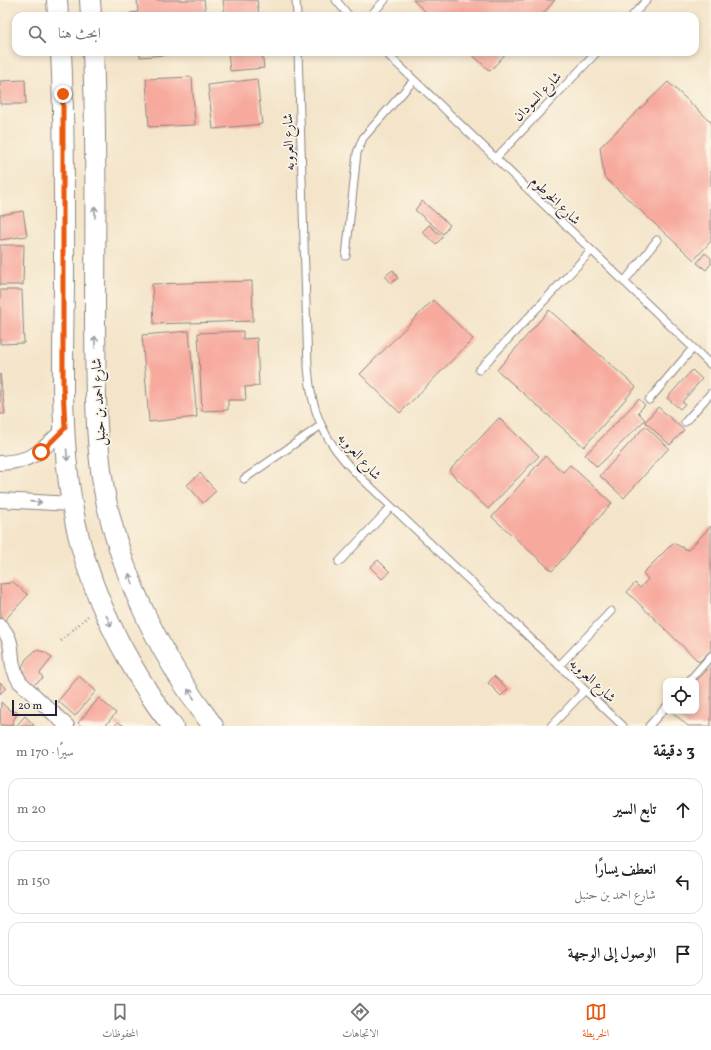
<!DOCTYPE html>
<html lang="ar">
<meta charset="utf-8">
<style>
:root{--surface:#fff;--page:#f2f2f2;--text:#222;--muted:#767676;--line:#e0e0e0;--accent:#ea580c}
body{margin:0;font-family:Vollkorn,Amiri,serif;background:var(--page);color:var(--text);direction:rtl}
.controls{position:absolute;right:12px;bottom:12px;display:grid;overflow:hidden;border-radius:8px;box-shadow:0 2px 6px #0003}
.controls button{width:36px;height:36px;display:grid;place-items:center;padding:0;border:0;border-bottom:1px solid var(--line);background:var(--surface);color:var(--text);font:20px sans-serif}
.scale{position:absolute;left:12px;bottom:10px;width:45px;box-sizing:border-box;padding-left:4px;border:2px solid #22223b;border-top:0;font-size:11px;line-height:14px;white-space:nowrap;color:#22223b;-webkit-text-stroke:3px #fcf5e5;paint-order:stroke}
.stop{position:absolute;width:12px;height:12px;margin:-9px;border:3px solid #ea580c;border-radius:50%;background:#fff}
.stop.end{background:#ea580c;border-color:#fff;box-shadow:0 1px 4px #0008}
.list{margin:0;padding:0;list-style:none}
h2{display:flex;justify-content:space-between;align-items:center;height:52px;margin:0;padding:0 16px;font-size:17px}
h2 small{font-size:13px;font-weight:400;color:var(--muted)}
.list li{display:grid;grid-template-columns:26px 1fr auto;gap:12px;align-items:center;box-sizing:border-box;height:64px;margin:0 8px 8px;padding:0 8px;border:1px solid var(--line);border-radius:12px}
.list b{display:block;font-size:15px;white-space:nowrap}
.list p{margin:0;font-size:13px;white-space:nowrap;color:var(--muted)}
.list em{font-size:13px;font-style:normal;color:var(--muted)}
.icon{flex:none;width:22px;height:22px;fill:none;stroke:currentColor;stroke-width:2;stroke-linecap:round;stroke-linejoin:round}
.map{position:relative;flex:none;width:711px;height:726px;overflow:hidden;direction:ltr}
.search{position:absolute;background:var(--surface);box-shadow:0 2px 6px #0003;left:12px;right:12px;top:12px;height:44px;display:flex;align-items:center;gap:10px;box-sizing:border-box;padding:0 14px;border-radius:12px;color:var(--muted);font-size:15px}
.sheet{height:268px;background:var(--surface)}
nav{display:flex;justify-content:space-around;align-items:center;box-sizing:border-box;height:56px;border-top:1px solid var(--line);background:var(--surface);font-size:11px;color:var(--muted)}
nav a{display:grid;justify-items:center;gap:2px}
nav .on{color:var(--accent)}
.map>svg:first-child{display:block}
.building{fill:#f7a99d}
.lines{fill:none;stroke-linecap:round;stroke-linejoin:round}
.lane-casing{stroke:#8b8482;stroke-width:9}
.street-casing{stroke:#8b8482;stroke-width:16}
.secondary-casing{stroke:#8b8482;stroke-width:22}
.path{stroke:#8b8482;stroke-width:2.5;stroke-dasharray:1 3;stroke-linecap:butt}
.lane{stroke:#fff;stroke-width:7}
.street{stroke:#fff;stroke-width:14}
.secondary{stroke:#fff;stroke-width:20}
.oneway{stroke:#9c9ca7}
.route{stroke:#ea580c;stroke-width:5}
.labels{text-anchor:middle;stroke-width:3.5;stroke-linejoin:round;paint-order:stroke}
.street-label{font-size:14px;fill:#22223b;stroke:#fcf5e5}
</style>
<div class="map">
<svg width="711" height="726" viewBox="0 0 711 726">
<rect width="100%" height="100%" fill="#fcf5e5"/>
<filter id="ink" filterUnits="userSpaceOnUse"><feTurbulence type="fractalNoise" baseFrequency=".025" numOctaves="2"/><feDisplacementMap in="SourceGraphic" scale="8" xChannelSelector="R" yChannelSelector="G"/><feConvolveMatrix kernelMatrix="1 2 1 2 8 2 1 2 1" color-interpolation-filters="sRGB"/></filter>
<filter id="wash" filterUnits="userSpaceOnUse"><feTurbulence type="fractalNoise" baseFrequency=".012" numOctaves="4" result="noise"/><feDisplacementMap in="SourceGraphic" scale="16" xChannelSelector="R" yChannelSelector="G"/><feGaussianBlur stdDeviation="0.9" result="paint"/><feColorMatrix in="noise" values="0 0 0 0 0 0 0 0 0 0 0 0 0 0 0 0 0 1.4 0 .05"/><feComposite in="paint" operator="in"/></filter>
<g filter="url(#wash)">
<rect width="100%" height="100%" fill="#f4e5ca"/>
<g id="blocks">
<path class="building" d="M 137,0 L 204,0 L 206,16 L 130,16 L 130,13 L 138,12 Z
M 223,0 L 257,0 L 259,16 L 225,16 Z
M 413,0 L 555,0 L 541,16 L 430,16 Z
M 140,52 L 191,52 L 191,53 L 140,57 Z
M 228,52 L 262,52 L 264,68 L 230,71 Z
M 469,52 L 507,52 L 490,71 Z
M 192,77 L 195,125 L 149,127 L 146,79 Z
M 257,79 L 262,124 L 213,129 L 208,85 Z
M 25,80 L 26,104 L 0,104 L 0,81 Z
M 668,82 L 711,122 L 711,241 L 694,260 L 604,177 L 600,147 Z
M 422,201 L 450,225 L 443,234 L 415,210 Z
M 23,211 L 27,236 L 0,240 L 0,215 Z
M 429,225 L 443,237 L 436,244 L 422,232 Z
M 0,245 L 24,245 L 23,285 L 0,285 Z
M 705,253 L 711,258 L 711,264 L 706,270 L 697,263 Z
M 393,270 L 398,278 L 391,283 L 385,276 Z
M 252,281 L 253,321 L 154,324 L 152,284 Z
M 0,290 L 22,290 L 24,343 L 0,344 Z
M 433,300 L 473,339 L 400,413 L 360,374 Z
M 549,310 L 636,387 L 584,447 L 497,370 Z
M 189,331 L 197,417 L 149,422 L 142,335 Z
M 243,331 L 243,339 L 257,338 L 259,386 L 245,387 L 246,400 L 228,400 L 228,410 L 202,411 L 198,333 Z
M 692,370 L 702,379 L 682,402 L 685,404 L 680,409 L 667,398 Z
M 0,374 L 5,414 L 0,414 Z
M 639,399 L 645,405 L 638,412 L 645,420 L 597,467 L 585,455 Z
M 658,407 L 684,430 L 670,445 L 645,422 Z
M 499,418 L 539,456 L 488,509 L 449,471 Z
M 645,426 L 669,448 L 624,498 L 600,476 Z
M 545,456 L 563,472 L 570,465 L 612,503 L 552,571 L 492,517 Z
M 200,473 L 216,491 L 203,503 L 187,485 Z
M 711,526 L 711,650 L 699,662 L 627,592 L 635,583 L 640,588 L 648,579 L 643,573 L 673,543 L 688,550 Z
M 378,560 L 390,572 L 382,579 L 370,567 Z
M 12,581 L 28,595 L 1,624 L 0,584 L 11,583 Z
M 36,650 L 45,652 L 52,658 L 40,673 L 43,678 L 32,686 L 20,676 L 24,671 L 22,667 L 26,659 Z
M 711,666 L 711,726 L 688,726 L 671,711 L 696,711 L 696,681 Z
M 79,676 L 96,691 L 75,716 L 58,701 Z
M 494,676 L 508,689 L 501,696 L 488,683 Z
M 0,682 L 6,688 L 0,694 Z
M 99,698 L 116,713 L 105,726 L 81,726 L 78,723 Z
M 1,702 L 9,710 L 18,712 L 12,723 L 15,726 L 0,725 Z
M 25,716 L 34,725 L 33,726 L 16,726 Z
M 118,722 L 124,726 L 114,726 Z"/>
</g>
</g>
<g filter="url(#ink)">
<use href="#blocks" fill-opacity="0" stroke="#8b8482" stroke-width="1"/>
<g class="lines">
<defs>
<path id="lane" d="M 296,0 L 297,16
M 336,0 L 349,16
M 370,16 L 385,0
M 632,16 L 647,0
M 298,52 L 308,367 C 311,412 324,441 356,473 L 623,726
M 385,52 L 711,365
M 495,159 L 597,52
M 346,256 L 357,153 L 363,138 L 414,80
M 624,282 L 657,240
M 479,370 L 591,251
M 649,400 L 693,348
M 685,422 L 711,393
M 244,479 L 320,426
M 339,562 L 391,507
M 559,666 L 611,611
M 689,681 L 711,656
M 551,726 L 585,690
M 649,726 L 666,707"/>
<path id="street" d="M 0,463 C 35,461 41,451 65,428
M 0,500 L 72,504
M 0,626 C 19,645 5,660 20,682 L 67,726"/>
<path id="secondary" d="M 57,0 L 58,16
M 90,0 L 91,16
M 61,52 C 65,130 64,209 64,287 C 63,359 60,433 72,504 C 81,560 102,613 130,662 C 143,684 156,707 173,726
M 93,52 C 97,142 95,233 95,323 C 96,383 94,446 107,505 C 125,585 164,662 213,726"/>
</defs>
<use href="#lane" class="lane-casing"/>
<use href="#street" class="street-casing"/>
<use href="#secondary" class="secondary-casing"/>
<path class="path" d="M 61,641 L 88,616"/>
<use href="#lane" class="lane"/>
<use href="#street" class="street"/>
<use href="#secondary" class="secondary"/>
</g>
<defs><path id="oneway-shaft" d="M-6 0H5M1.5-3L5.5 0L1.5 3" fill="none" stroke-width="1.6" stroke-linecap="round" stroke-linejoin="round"/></defs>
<g class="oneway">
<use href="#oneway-shaft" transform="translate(95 212) rotate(-90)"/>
<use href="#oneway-shaft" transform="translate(95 342) rotate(-90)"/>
<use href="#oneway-shaft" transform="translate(67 455) rotate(86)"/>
<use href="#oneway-shaft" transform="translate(36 502) rotate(4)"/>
<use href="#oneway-shaft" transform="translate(131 579) rotate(-110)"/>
<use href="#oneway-shaft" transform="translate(109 621) rotate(65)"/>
<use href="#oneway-shaft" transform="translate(191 694) rotate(-123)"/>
</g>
</g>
<g class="lines" filter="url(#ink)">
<path class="route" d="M 41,452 L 65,428 L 63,385 L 63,94"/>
</g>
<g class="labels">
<g class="street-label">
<text transform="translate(537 96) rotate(-46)" y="5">شارع السودان</text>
<text transform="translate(288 142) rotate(-92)" y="5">شارع العروبه</text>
<text transform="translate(556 200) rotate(44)" y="5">شارع الخرطوم</text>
<text transform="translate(98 402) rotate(-93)" y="5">شارع احمد بن حنبل</text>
<text transform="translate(360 456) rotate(48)" y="5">شارع العروبه</text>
<text transform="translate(593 680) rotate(43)" y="5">شارع العروبه</text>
</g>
</g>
</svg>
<div class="controls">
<button><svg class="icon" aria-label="locate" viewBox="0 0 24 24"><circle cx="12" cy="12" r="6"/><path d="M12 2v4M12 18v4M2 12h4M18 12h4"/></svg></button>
</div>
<div class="scale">20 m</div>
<div class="stop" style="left:41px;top:452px"></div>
<div class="stop end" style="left:63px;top:94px"></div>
<div class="search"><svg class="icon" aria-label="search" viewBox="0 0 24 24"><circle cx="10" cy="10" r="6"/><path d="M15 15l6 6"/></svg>ابحث هنا</div>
</div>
<section class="sheet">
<h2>3 دقيقة<small>سيرًا · 170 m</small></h2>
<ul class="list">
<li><svg class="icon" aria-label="ahead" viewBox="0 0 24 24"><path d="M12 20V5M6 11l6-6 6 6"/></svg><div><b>تابع السير</b></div><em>20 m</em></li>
<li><svg class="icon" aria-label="left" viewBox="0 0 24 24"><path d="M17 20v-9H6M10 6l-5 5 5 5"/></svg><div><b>انعطف يسارًا</b><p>شارع احمد بن حنبل</p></div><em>150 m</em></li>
<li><svg class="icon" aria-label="arrive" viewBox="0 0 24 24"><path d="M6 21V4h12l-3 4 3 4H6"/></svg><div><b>الوصول إلى الوجهة</b></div></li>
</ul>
</section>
<nav>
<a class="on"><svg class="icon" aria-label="map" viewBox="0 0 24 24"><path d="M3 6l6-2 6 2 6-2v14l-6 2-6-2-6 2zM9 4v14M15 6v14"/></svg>الخريطة</a>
<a><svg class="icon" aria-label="directions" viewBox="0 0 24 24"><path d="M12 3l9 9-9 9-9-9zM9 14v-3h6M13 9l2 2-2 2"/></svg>الاتجاهات</a>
<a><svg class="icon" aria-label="saved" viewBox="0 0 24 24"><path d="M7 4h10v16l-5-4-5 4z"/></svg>المحفوظات</a>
</nav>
